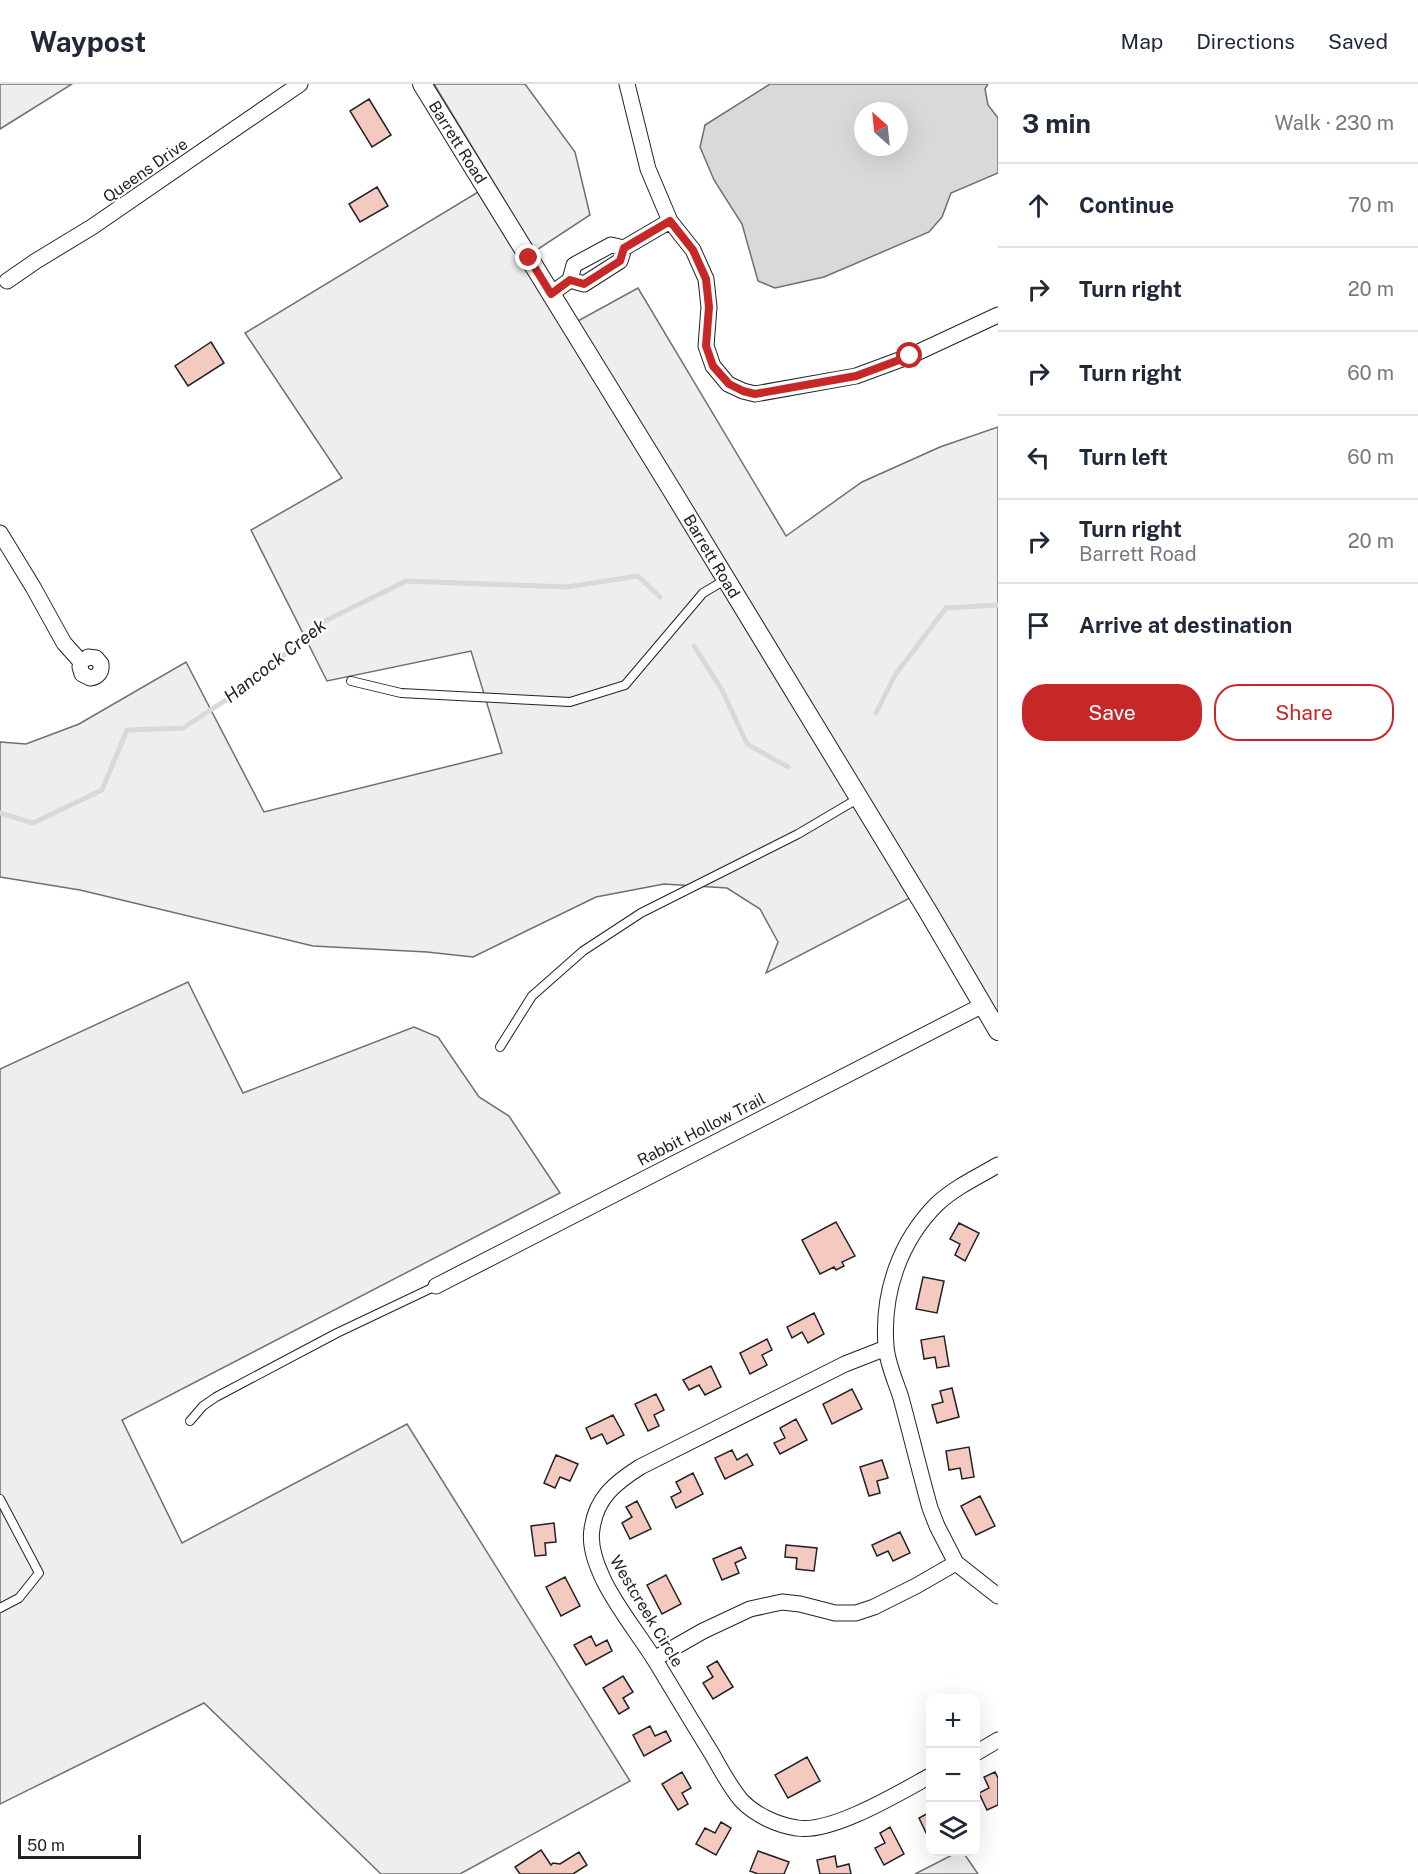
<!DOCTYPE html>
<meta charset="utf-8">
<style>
:root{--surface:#fff;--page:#f2f2f3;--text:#1f2937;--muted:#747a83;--line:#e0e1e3;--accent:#c62828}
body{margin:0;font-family:"Public Sans",sans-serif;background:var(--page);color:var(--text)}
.controls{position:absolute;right:18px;bottom:18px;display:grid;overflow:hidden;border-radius:12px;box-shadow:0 6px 24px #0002}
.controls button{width:54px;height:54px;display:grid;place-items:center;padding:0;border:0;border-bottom:2px solid var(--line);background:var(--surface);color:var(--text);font:30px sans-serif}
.compass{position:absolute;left:854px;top:18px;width:54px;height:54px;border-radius:50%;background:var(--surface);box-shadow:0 6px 24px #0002;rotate:333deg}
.scale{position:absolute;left:18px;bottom:15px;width:123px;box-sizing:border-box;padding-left:6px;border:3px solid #222;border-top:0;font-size:16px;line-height:21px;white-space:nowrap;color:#222;-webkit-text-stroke:4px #fff;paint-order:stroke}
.stop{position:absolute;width:18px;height:18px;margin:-14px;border:4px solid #c62828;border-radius:50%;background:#fff}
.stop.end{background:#c62828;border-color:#fff;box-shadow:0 2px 6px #0008}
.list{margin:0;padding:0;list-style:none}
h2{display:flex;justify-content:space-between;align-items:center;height:78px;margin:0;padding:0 24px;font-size:26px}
h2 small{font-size:20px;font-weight:400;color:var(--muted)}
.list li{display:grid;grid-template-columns:39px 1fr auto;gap:18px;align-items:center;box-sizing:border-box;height:84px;padding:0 24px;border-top:2px solid var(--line)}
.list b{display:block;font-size:22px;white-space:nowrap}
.list p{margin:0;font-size:20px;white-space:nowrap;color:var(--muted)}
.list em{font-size:20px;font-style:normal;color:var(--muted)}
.actions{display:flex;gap:12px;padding:18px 24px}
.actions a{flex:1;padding:14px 0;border:2px solid var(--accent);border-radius:24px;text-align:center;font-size:21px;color:var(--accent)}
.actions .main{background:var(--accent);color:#fff}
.icon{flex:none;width:33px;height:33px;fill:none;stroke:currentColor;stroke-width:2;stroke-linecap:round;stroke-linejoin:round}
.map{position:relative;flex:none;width:998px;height:1790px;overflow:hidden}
header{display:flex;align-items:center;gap:36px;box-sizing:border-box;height:84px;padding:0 30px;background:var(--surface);border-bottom:2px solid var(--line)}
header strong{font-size:28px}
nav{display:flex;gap:33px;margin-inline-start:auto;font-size:21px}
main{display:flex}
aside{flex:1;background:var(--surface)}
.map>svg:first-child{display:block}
.green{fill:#eee;stroke:#6f6f6f;stroke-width:1.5}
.water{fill:#d9d9d9;stroke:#6f6f6f;stroke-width:1.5;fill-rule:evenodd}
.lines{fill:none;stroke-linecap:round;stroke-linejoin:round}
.stream{stroke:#d9d9d9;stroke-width:5}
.building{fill:#f3c9c0;stroke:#222;stroke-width:1.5}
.service-casing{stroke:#222;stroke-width:10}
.minor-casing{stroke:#222;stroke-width:17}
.tertiary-casing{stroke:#222;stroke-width:20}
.service{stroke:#fff;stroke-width:8}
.minor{stroke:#fff;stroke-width:15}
.tertiary{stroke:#fff;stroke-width:18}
.route{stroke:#c62828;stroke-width:8}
.labels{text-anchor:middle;stroke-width:4.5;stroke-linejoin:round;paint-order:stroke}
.street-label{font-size:16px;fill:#222;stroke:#fff}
.water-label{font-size:18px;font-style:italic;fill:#222;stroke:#fff}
</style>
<header>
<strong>Waypost</strong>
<nav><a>Map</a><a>Directions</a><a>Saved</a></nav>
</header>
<main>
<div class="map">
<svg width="998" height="1790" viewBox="0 0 998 1790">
<rect width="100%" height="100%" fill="#fff"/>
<path class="green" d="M 0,0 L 72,0 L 0,45 Z
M 434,0 L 525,0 L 575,68 L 590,131 L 535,167 L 578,237 L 638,204 L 786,452 L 862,398 L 940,363 L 998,343 L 998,930 Z
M 478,108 L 666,412 L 910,814 L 766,889 L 778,858 L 760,825 L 727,804 L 664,800 L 596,813 L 473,873 L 427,868 L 313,862 L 80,806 L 0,793 L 0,658 L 26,660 L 79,640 L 186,578 L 264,728 L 502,669 L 471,567 L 327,597 L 251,446 L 342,394 L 245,249 Z
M 188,898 L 243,1009 L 414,943 L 438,953 L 479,1013 L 509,1032 L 560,1109 L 122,1336 L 182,1459 L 407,1340 L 630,1697 L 460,1790 L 381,1790 L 204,1619 L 0,1720 L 0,985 Z
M 958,1768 L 963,1768 L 978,1790 L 915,1790 Z"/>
<path class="water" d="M 770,0 L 988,0 L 985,5 L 988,21 L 998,34 L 998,89 L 951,109 L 942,133 L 929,148 L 824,193 L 775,204 L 758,197 L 742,140 L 714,96 L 700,63 L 705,41 ZM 863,27 L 899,27 L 899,63 L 863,63 Z"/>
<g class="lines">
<path class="stream" d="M 694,562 L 722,606 L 747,660 L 788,683
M 876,629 L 895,591 L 946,524 L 998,521
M 0,729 L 33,739 L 102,706 L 127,646 L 183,644 L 249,601 L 321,539 L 406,497 L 567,503 L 638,492 L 660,513"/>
</g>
<path class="building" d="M 369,15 L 391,51 L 372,63 L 350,27 Z
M 377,103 L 388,122 L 360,138 L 349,120 Z
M 211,258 L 224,279 L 188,302 L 175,282 Z
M 836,1138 L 855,1172 L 842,1178 L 844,1182 L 836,1186 L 834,1183 L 820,1190 L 802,1156 Z
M 959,1139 L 979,1149 L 965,1177 L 955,1171 L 960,1160 L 950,1155 Z
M 923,1193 L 944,1197 L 937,1229 L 916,1225 Z
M 814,1229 L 824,1250 L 808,1259 L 802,1248 L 792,1254 L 787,1243 Z
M 944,1252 L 949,1282 L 937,1284 L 935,1273 L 924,1275 L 921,1256 Z
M 767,1255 L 772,1266 L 762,1271 L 767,1281 L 750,1290 L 740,1269 Z
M 711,1282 L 721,1303 L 705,1311 L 699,1301 L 689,1306 L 683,1296 Z
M 952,1304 L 959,1333 L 937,1339 L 932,1321 L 943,1318 L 940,1307 Z
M 852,1305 L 862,1325 L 832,1340 L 823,1320 Z
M 656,1310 L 664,1326 L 654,1331 L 659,1342 L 648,1347 L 635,1320 Z
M 613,1331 L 624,1351 L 607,1360 L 602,1350 L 591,1355 L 586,1344 Z
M 796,1335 L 807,1356 L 780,1370 L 774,1359 L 785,1354 L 780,1344 Z
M 969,1363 L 974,1393 L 962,1395 L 960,1384 L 949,1386 L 946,1367 Z
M 732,1366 L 737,1376 L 747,1370 L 753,1381 L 725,1395 L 715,1374 Z
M 556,1371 L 578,1380 L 570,1397 L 560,1393 L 555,1404 L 544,1399 Z
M 882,1376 L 888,1394 L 877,1397 L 880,1409 L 869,1412 L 860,1383 Z
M 693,1389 L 703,1410 L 676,1424 L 671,1413 L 681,1408 L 676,1398 Z
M 980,1412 L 995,1442 L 976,1451 L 961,1422 Z
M 637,1417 L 651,1445 L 630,1455 L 622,1439 L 632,1433 L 626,1423 Z
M 554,1439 L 556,1458 L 545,1459 L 546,1471 L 535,1472 L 531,1442 Z
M 900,1448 L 910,1469 L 893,1477 L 888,1467 L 877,1472 L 872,1461 Z
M 786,1461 L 817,1464 L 814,1487 L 796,1485 L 797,1474 L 785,1473 Z
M 741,1463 L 746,1474 L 735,1479 L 739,1489 L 722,1496 L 713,1475 Z
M 666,1491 L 681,1520 L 662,1530 L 647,1501 Z
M 565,1493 L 580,1522 L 561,1532 L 546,1503 Z
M 591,1552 L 596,1562 L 607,1556 L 612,1567 L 586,1581 L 574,1561 Z
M 717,1577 L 733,1603 L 713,1615 L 703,1599 L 713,1593 L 707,1583 Z
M 623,1592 L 633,1608 L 623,1614 L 629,1624 L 619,1630 L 603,1604 Z
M 650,1642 L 655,1652 L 666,1647 L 671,1657 L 644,1672 L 633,1651 Z
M 807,1673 L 820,1697 L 788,1714 L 775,1691 Z
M 682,1688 L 691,1704 L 682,1709 L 688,1720 L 678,1726 L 662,1700 Z
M 995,1688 L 998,1694 L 998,1721 L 987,1726 L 979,1709 L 989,1704 L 984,1693 Z
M 930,1728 L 930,1754 L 929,1755 L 919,1734 Z
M 721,1738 L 731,1744 L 716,1771 L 696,1760 L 705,1744 L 715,1749 Z
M 890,1743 L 904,1770 L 884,1781 L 875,1764 L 885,1759 L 880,1749 Z
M 541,1766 L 551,1781 L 553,1779 L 560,1780 L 579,1768 L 587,1781 L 573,1790 L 520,1790 L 515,1783 Z
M 758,1767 L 789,1778 L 784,1790 L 758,1790 L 750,1787 Z
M 835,1772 L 837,1783 L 849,1780 L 851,1790 L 820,1790 L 817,1776 Z"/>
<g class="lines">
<defs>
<path id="service" d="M 351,597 L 401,609 L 570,618 L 625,601 L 703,509 L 725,496
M 500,963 L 532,912 L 583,867 L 641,829 L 798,750 L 859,714
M 190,1337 L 203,1322 L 216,1313 L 337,1249 L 436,1202
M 0,1415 L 39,1489 L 19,1514 L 0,1524"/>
<path id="minor" d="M 670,137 L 693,166 L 706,195 L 709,223 L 706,262 L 713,282 L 728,300 L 743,307 L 755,310 L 856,292 L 910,272 L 998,231
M 624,164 L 670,137 L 648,85 L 627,0
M 7,197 L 36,177 L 92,143 L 300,0
M 551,210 L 570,196 L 574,181 L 611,161 L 624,164 L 620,177 L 584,200 L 570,196
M 0,449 L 33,503 L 64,559 L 81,578 L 80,583 L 82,590 L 90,594 C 98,593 102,588 101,580 L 96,574 L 88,573 L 81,578
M 998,1081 C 977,1093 954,1104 937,1120 C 899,1158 882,1210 886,1262 C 887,1279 896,1298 901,1314 C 911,1351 920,1388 930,1424 L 937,1442 L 956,1479 L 998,1512
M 436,1202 L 983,921
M 886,1264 L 845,1280 L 640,1383 C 615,1399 596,1414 592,1445 C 589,1463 597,1482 604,1497 C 619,1527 641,1553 658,1581 C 676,1611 694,1641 712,1670 C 721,1686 730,1703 741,1716 C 755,1731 777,1741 797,1744 C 831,1750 899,1709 930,1692
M 654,1575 L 703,1547 L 750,1525 L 782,1518 L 800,1520 L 835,1529 L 856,1529 L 874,1523 L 916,1502 L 956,1479
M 976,1669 L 998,1656"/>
<path id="tertiary" d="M 422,0 L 673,408 L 927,826 L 998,947"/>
</defs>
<use href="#service" class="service-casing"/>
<use href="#minor" class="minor-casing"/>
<use href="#tertiary" class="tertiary-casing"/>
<use href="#service" class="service"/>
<use href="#minor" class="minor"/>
<use href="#tertiary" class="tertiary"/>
</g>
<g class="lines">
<path class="route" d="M 529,174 L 551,210 L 570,196 L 584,200 L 620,177 L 624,164 L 670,137 L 693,166 L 706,195 L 709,223 L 706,262 L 713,282 L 729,300 L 743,307 L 755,310 L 856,292 L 910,272"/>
</g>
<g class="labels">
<g class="street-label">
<text transform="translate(458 58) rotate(58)" y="6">Barrett Road</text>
<text transform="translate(145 86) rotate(-35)" y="6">Queens Drive</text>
<text transform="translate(712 472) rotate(59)" y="6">Barrett Road</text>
<text transform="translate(701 1045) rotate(-27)" y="6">Rabbit Hollow Trail</text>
<text transform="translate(647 1527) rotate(59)" y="6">Westcreek Circle</text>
</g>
<g class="water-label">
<text transform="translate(275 577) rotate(-38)" y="6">Hancock Creek</text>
</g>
</g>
</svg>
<div class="controls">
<button>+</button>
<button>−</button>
<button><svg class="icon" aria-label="layers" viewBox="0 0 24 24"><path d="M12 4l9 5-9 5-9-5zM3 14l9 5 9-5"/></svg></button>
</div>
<svg class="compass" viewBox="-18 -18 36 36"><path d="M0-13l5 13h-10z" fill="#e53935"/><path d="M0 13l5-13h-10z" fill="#747a83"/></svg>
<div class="scale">50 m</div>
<div class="stop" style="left:910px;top:272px"></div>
<div class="stop end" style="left:529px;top:174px"></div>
</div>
<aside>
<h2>3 min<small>Walk · 230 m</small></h2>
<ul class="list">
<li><svg class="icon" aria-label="ahead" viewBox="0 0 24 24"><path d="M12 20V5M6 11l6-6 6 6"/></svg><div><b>Continue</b></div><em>70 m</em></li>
<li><svg class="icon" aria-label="right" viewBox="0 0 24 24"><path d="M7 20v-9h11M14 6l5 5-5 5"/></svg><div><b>Turn right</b></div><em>20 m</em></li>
<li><svg class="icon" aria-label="right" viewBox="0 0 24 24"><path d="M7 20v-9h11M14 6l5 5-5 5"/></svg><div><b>Turn right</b></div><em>60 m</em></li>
<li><svg class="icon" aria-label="left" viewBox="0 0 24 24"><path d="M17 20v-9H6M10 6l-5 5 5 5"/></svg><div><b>Turn left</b></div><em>60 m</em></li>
<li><svg class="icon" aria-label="right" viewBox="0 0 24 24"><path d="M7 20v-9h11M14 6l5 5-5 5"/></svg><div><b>Turn right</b><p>Barrett Road</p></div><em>20 m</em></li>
<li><svg class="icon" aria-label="arrive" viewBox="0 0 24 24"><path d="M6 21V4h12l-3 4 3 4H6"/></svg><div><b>Arrive at destination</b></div></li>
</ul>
<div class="actions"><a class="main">Save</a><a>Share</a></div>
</aside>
</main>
